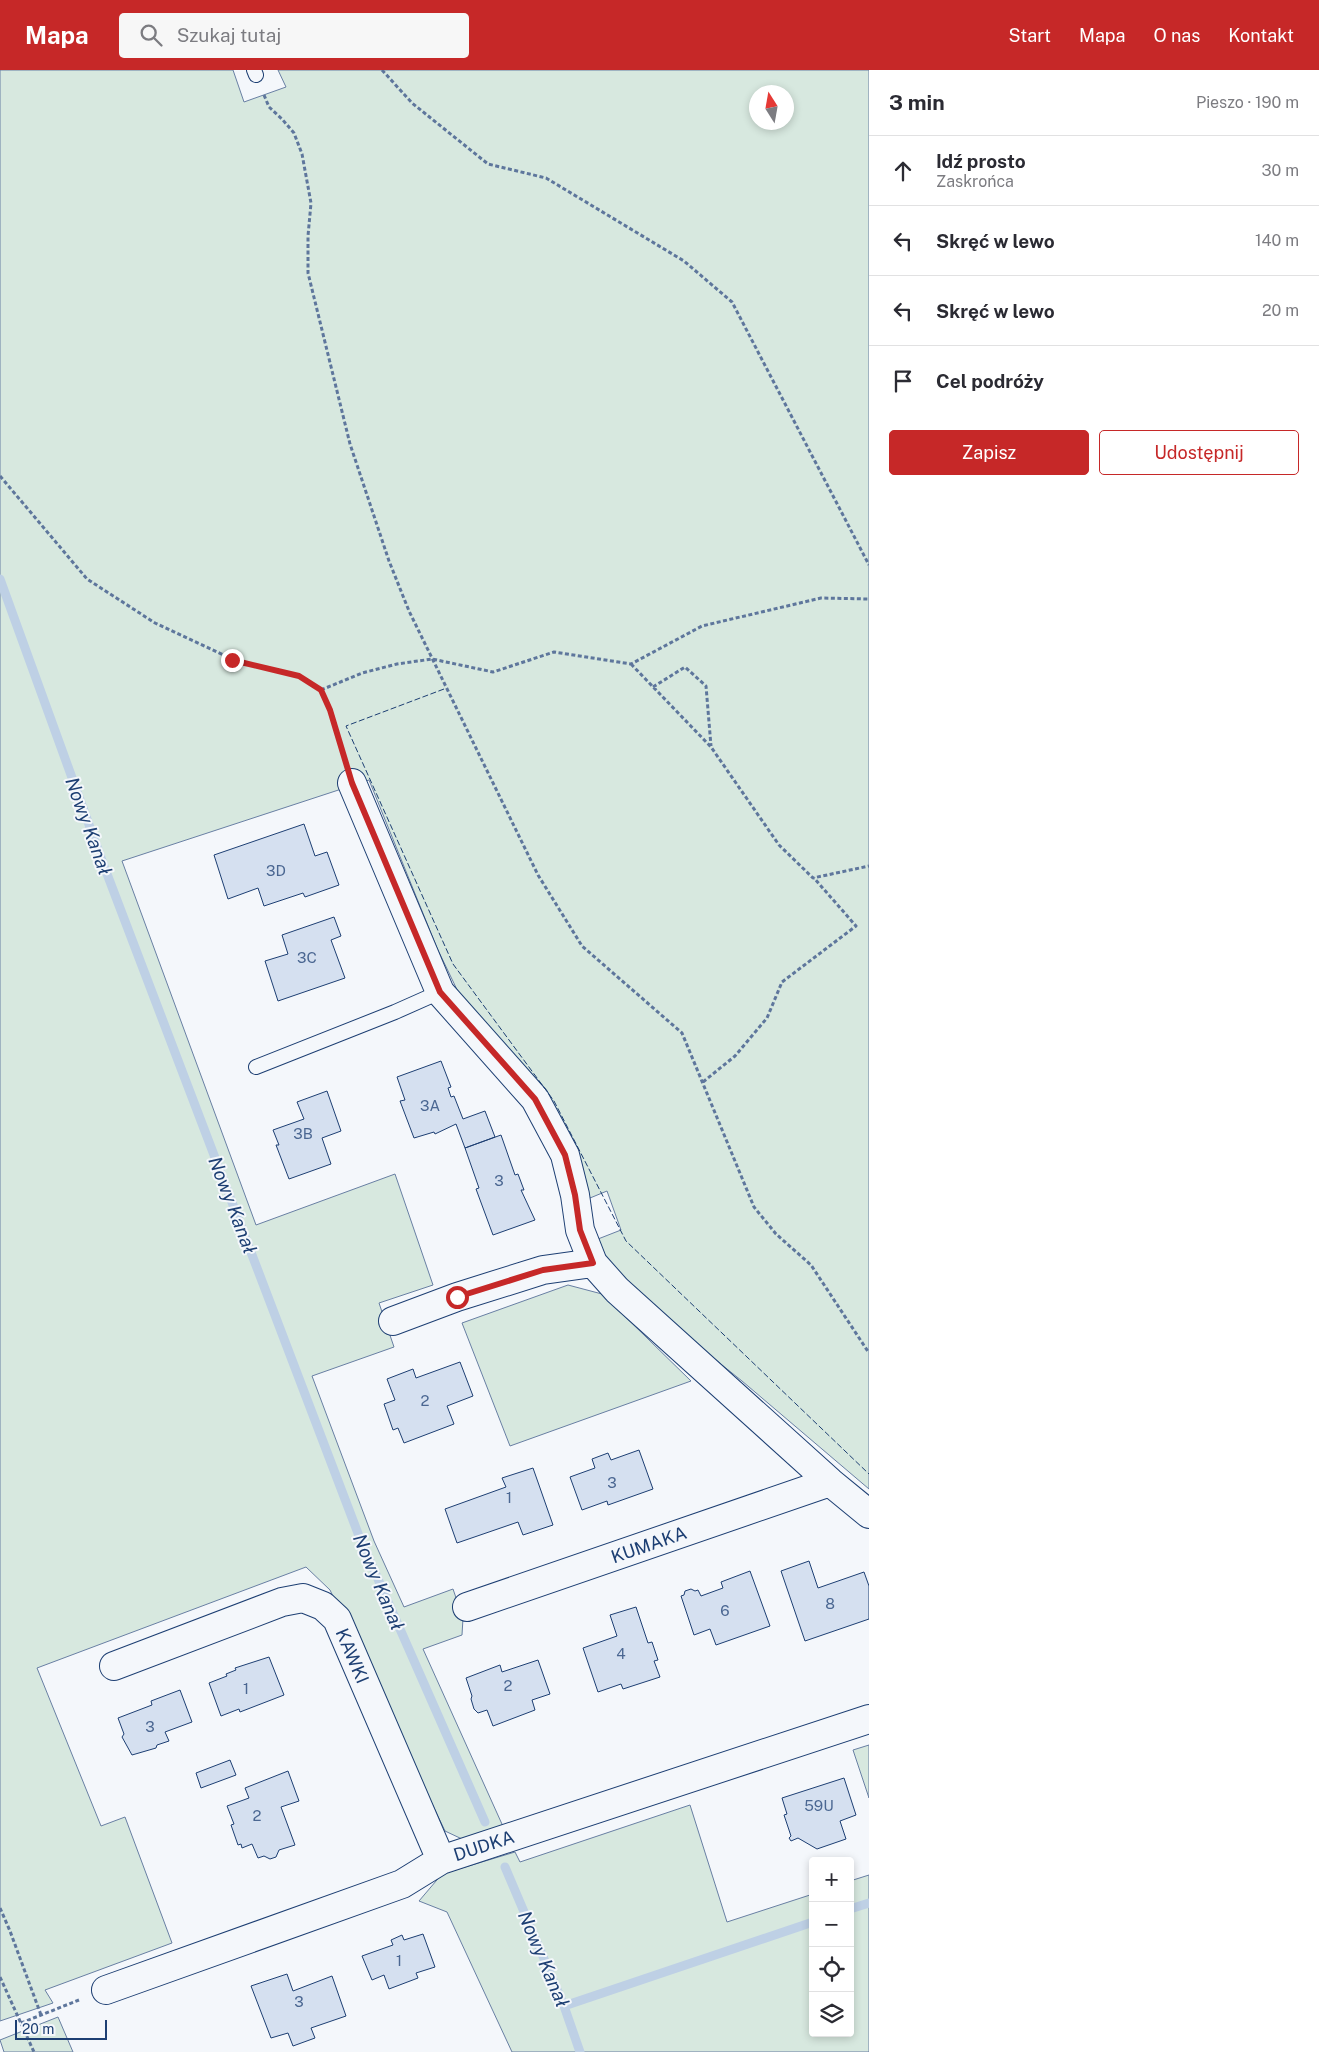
<!DOCTYPE html>
<html lang="pl">
<meta charset="utf-8">
<style>
:root{--surface:#fff;--page:#f7f7f7;--text:#2b2b33;--muted:#7c7c81;--line:#e1e1e2;--accent:#c62828}
body{margin:0;font-family:"Public Sans",sans-serif;background:var(--page);color:var(--text)}
.controls{position:absolute;right:15px;bottom:15px;display:grid;overflow:hidden;border-radius:5px;box-shadow:0 2px 8px #0003}
.controls button{width:45px;height:45px;display:grid;place-items:center;padding:0;border:0;border-bottom:1px solid var(--line);background:var(--surface);color:var(--text);font:25px sans-serif}
.compass{position:absolute;left:749px;top:15px;width:45px;height:45px;border-radius:50%;background:var(--surface);box-shadow:0 2px 8px #0003;rotate:349deg}
.scale{position:absolute;left:15px;bottom:12px;width:92px;box-sizing:border-box;padding-left:5px;border:2px solid #1d3f73;border-top:0;font-size:14px;line-height:18px;white-space:nowrap;color:#1d3f73;-webkit-text-stroke:4px #f4f7fb;paint-order:stroke}
.stop{position:absolute;width:15px;height:15px;margin:-11px;border:4px solid #c62828;border-radius:50%;background:#fff}
.stop.end{background:#c62828;border-color:#fff;box-shadow:0 1px 5px #0008}
.list{margin:0;padding:0;list-style:none}
h2{display:flex;justify-content:space-between;align-items:center;height:65px;margin:0;padding:0 20px;font-size:21px}
h2 small{font-size:16px;font-weight:400;color:var(--muted)}
.list li{display:grid;grid-template-columns:32px 1fr auto;gap:15px;align-items:center;box-sizing:border-box;height:70px;padding:0 20px;border-top:1px solid var(--line)}
.list b{display:block;font-size:19px;white-space:nowrap}
.list p{margin:0;font-size:16px;white-space:nowrap;color:var(--muted)}
.list em{font-size:16px;font-style:normal;color:var(--muted)}
.actions{display:flex;gap:10px;padding:15px 20px}
.actions a{flex:1;padding:11px 0;border:1px solid var(--accent);border-radius:5px;text-align:center;font-size:18px;color:var(--accent)}
.actions .main{background:var(--accent);color:#fff}
.icon{flex:none;width:28px;height:28px;fill:none;stroke:currentColor;stroke-width:2;stroke-linecap:round;stroke-linejoin:round}
.map{position:relative;flex:none;width:869px;height:1982px;overflow:hidden}
header{display:flex;align-items:center;gap:30px;box-sizing:border-box;height:70px;padding:0 25px;background:var(--accent);color:#fff}
header strong{font-size:24px}
nav{display:flex;gap:28px;margin-inline-start:auto;font-size:18px}
.search{width:350px;height:45px;background:var(--page);display:flex;align-items:center;gap:12px;box-sizing:border-box;padding:0 18px;border-radius:5px;color:var(--muted);font-size:19px}
main{display:flex}
aside{flex:1;background:var(--surface)}
.map>svg:first-child{display:block}
.green{fill:#d7e8df;stroke:#687fa3;fill-rule:evenodd}
.lines{fill:none;stroke-linecap:round;stroke-linejoin:round}
.stream{stroke:#bed0e5;stroke-width:9}
.building{fill:#d5e0f0;stroke:#1d3f73}
.service-casing{stroke:#1d3f73;stroke-width:16}
.minor-casing{stroke:#1d3f73;stroke-width:30}
.path{stroke:#5e769c;stroke-width:3;stroke-dasharray:4 2.5;stroke-linecap:butt}
.service{stroke:#f4f7fb;stroke-width:14}
.minor{stroke:#f4f7fb;stroke-width:28}
.fence{stroke:#1d3f73;stroke-width:1;stroke-dasharray:6 2.5;stroke-linecap:butt}
.route{stroke:#c62828;stroke-width:6}
.labels{text-anchor:middle;stroke-width:4;stroke-linejoin:round;paint-order:stroke}
.number-label{font-size:15px;fill:#4b6792}
.street-label{font-size:18px;fill:#1d3f73;stroke:#f4f7fb}
.water-label{font-size:19px;font-style:italic;fill:#1d3f73;stroke:#f4f7fb}
</style>
<header>
<strong>Mapa</strong>
<div class="search"><svg class="icon" aria-label="search" viewBox="0 0 24 24"><circle cx="10" cy="10" r="6"/><path d="M15 15l6 6"/></svg>Szukaj tutaj</div>
<nav><a>Start</a><a>Mapa</a><a>O nas</a><a>Kontakt</a></nav>
</header>
<main>
<div class="map">
<svg width="869" height="1982" viewBox="0 0 869 1982">
<rect width="100%" height="100%" fill="#f4f7fb"/>
<path class="green" d="M 0,0 L 233,0 L 244,32 L 286,17 L 278,0 L 869,0 L 869,1419 L 742,1311 L 642,1231 L 611,1198 L 598,1169 L 621,1160 L 607,1121 L 590,1128 L 558,1044 L 462,930 L 437,878 L 369,710 L 122,791 L 256,1155 L 395,1104 L 433,1215 L 379,1233 L 394,1277 L 312,1306 L 374,1471 L 404,1537 L 453,1519 L 463,1548 L 462,1565 L 423,1579 L 506,1763 L 462,1769 L 445,1761 L 330,1520 L 306,1497 L 37,1598 L 101,1756 L 125,1747 L 172,1873 L 45,1920 L 53,1933 L 0,1951 ZM 756,22 L 786,22 L 786,52 L 756,52 Z
M 568,1215 L 602,1224 L 691,1311 L 510,1376 L 462,1253 Z
M 869,1675 L 869,1728 L 853,1680 Z
M 690,1735 L 727,1852 L 813,1824 L 813,1963 L 850,1963 L 850,1811 L 869,1805 L 869,1982 L 512,1982 L 447,1842 L 419,1831 L 442,1804 L 515,1782 L 520,1792 Z
M 58,1947 L 73,1982 L 4,1982 L 0,1970 Z"/>
<g class="lines">
<path class="stream" d="M 0,509 L 104,796 L 359,1466 L 485,1752
M 505,1797 L 564,1936 L 580,1982
M 850,1839 L 869,1833
M 564,1936 L 813,1852"/>
</g>
<path class="building" d="M 304,754 L 315,786 L 327,782 L 339,815 L 305,827 L 303,823 L 264,836 L 258,818 L 228,829 L 214,785 Z
M 334,847 L 341,866 L 331,870 L 345,908 L 278,931 L 265,891 L 288,884 L 282,865 Z
M 441,991 L 451,1017 L 448,1018 L 451,1027 L 454,1026 L 463,1049 L 485,1041 L 495,1067 L 465,1078 L 456,1054 L 435,1064 L 434,1062 L 414,1068 L 400,1031 L 405,1030 L 397,1007 Z
M 327,1021 L 341,1061 L 322,1068 L 331,1094 L 289,1109 L 276,1075 L 279,1075 L 273,1060 L 304,1049 L 297,1032 Z
M 501,1065 L 515,1105 L 518,1104 L 524,1120 L 521,1120 L 535,1150 L 493,1165 L 476,1119 L 479,1118 L 465,1078 Z
M 460,1292 L 473,1326 L 447,1336 L 454,1354 L 404,1373 L 398,1358 L 393,1360 L 384,1334 L 395,1330 L 387,1309 L 413,1299 L 416,1308 Z
M 639,1380 L 653,1419 L 608,1435 L 607,1431 L 582,1440 L 570,1407 L 595,1398 L 592,1389 L 608,1383 L 611,1390 Z
M 533,1398 L 553,1455 L 523,1465 L 518,1452 L 457,1473 L 445,1439 L 506,1417 L 502,1408 Z
M 809,1491 L 818,1518 L 864,1502 L 869,1516 L 869,1549 L 805,1571 L 781,1501 Z
M 750,1501 L 770,1556 L 716,1575 L 710,1559 L 694,1565 L 681,1526 L 684,1525 L 685,1521 L 691,1519 L 695,1521 L 698,1520 L 701,1526 L 723,1518 L 721,1512 Z
M 636,1537 L 648,1573 L 652,1572 L 658,1590 L 654,1591 L 660,1607 L 623,1619 L 621,1614 L 598,1622 L 583,1578 L 617,1566 L 610,1545 Z
M 269,1587 L 284,1625 L 240,1642 L 239,1639 L 221,1646 L 209,1613 L 227,1606 L 226,1604 L 236,1600 L 235,1598 Z
M 538,1590 L 550,1624 L 532,1630 L 535,1640 L 493,1656 L 487,1640 L 478,1643 L 474,1639 L 471,1629 L 472,1626 L 466,1608 L 500,1595 L 502,1602 Z
M 180,1620 L 192,1652 L 165,1662 L 169,1671 L 157,1675 L 156,1678 L 132,1685 L 122,1667 L 124,1664 L 118,1648 L 152,1635 L 151,1631 Z
M 230,1690 L 236,1705 L 201,1718 L 196,1703 Z
M 288,1701 L 299,1731 L 281,1737 L 295,1775 L 279,1780 L 276,1787 L 270,1789 L 264,1786 L 258,1788 L 252,1774 L 242,1778 L 241,1774 L 238,1775 L 231,1755 L 234,1754 L 227,1736 L 249,1728 L 245,1718 Z
M 844,1708 L 856,1745 L 840,1751 L 846,1769 L 817,1779 L 798,1768 L 791,1771 L 789,1768 L 791,1766 L 784,1745 L 787,1744 L 782,1728 Z
M 423,1864 L 435,1897 L 416,1903 L 418,1908 L 389,1919 L 384,1905 L 372,1910 L 362,1886 L 393,1875 L 391,1870 L 402,1865 L 404,1870 Z
M 287,1904 L 293,1921 L 332,1906 L 346,1946 L 311,1958 L 315,1968 L 293,1976 L 288,1963 L 271,1968 L 251,1916 Z"/>
<g class="lines">
<defs>
<path id="service" d="M 254,0 L 256,5
M 256,997 L 395,942 L 440,922"/>
<path id="minor" d="M 352,713 L 440,922 L 535,1029 L 565,1085 L 575,1125 L 580,1160 L 593,1193 L 617,1220 L 830,1412 L 869,1444
M 393,1251 L 457,1227 L 543,1200 L 593,1193
M 467,1537 L 830,1412
M 114,1596 L 282,1532 L 303,1528 L 323,1536 L 337,1549 L 441,1790
M 106,1920 L 402,1814 L 441,1790 L 869,1649"/>
</defs>
<use href="#service" class="service-casing"/>
<use href="#minor" class="minor-casing"/>
<path class="path" d="M 382,0 L 412,33 L 488,94 L 546,108 L 684,191 L 732,232 L 869,495
M 264,25 L 269,37 L 282,49 L 294,63 L 302,84 L 311,133 L 308,166 L 308,203 L 350,374 L 389,491 L 409,541 L 538,805 L 582,876 L 682,963 L 754,1137 L 776,1164 L 811,1195 L 869,1283
M 0,406 L 87,509 L 155,553 L 232,589 L 299,606 L 321,620 L 331,640 L 344,686
M 631,594 L 711,677 L 779,775 L 813,808 L 869,796
M 653,617 L 685,597 L 706,616 L 711,676
M 321,620 L 362,603 L 397,594 L 432,589 L 493,602 L 554,582 L 631,594 L 702,556 L 821,528 L 869,529
M 703,1012 L 735,986 L 767,948 L 782,912 L 856,856 L 814,808
M 0,1838 L 10,1861 L 41,1945
M 0,1907 L 34,1982
M 21,1953 L 79,1930"/>
<use href="#service" class="service"/>
<use href="#minor" class="minor"/>
<path class="fence" d="M 444,619 L 346,656 L 453,894 L 554,1031 L 626,1171 L 869,1404"/>
</g>
<g class="lines">
<path class="route" d="M 232,590 L 299,606 L 321,620 L 330,640 L 352,713 L 440,922 L 535,1029 L 565,1085 L 575,1125 L 580,1160 L 593,1193 L 543,1200 L 457,1227"/>
</g>
<g class="labels">
<g class="number-label">
<text x="276" y="806">3D</text>
<text x="307" y="893">3C</text>
<text x="430" y="1041">3A</text>
<text x="303" y="1069">3B</text>
<text x="499" y="1116">3</text>
<text x="425" y="1336">2</text>
<text x="612" y="1418">3</text>
<text x="509" y="1433">1</text>
<text x="830" y="1539">8</text>
<text x="725" y="1546">6</text>
<text x="621" y="1589">4</text>
<text x="508" y="1621">2</text>
<text x="246" y="1624">1</text>
<text x="150" y="1662">3</text>
<text x="819" y="1741">59U</text>
<text x="257" y="1751">2</text>
<text x="399" y="1896">1</text>
<text x="299" y="1937">3</text>
</g>
<g class="street-label">
<text transform="translate(649 1475) rotate(-19)" y="6">KUMAKA</text>
<text transform="translate(352 1586) rotate(67)" y="6">KAWKI</text>
<text transform="translate(484 1776) rotate(-18)" y="6">DUDKA</text>
</g>
<g class="water-label">
<text transform="translate(89 756) rotate(70)" y="7">Nowy Kanał</text>
<text transform="translate(233 1135) rotate(69)" y="7">Nowy Kanał</text>
<text transform="translate(379 1512) rotate(67)" y="7">Nowy Kanał</text>
<text transform="translate(544 1889) rotate(67)" y="7">Nowy Kanał</text>
</g>
</g>
</svg>
<div class="controls">
<button>+</button>
<button>−</button>
<button><svg class="icon" aria-label="locate" viewBox="0 0 24 24"><circle cx="12" cy="12" r="6"/><path d="M12 2v4M12 18v4M2 12h4M18 12h4"/></svg></button>
<button><svg class="icon" aria-label="layers" viewBox="0 0 24 24"><path d="M12 4l9 5-9 5-9-5zM3 14l9 5 9-5"/></svg></button>
</div>
<svg class="compass" viewBox="-18 -18 36 36"><path d="M0-13l5 13h-10z" fill="#e53935"/><path d="M0 13l5-13h-10z" fill="#7c7c81"/></svg>
<div class="scale">20 m</div>
<div class="stop" style="left:457px;top:1227px"></div>
<div class="stop end" style="left:232px;top:590px"></div>
</div>
<aside>
<h2>3 min<small>Pieszo · 190 m</small></h2>
<ul class="list">
<li><svg class="icon" aria-label="ahead" viewBox="0 0 24 24"><path d="M12 20V5M6 11l6-6 6 6"/></svg><div><b>Idź prosto</b><p>Zaskrońca</p></div><em>30 m</em></li>
<li><svg class="icon" aria-label="left" viewBox="0 0 24 24"><path d="M17 20v-9H6M10 6l-5 5 5 5"/></svg><div><b>Skręć w lewo</b></div><em>140 m</em></li>
<li><svg class="icon" aria-label="left" viewBox="0 0 24 24"><path d="M17 20v-9H6M10 6l-5 5 5 5"/></svg><div><b>Skręć w lewo</b></div><em>20 m</em></li>
<li><svg class="icon" aria-label="arrive" viewBox="0 0 24 24"><path d="M6 21V4h12l-3 4 3 4H6"/></svg><div><b>Cel podróży</b></div></li>
</ul>
<div class="actions"><a class="main">Zapisz</a><a>Udostępnij</a></div>
</aside>
</main>
